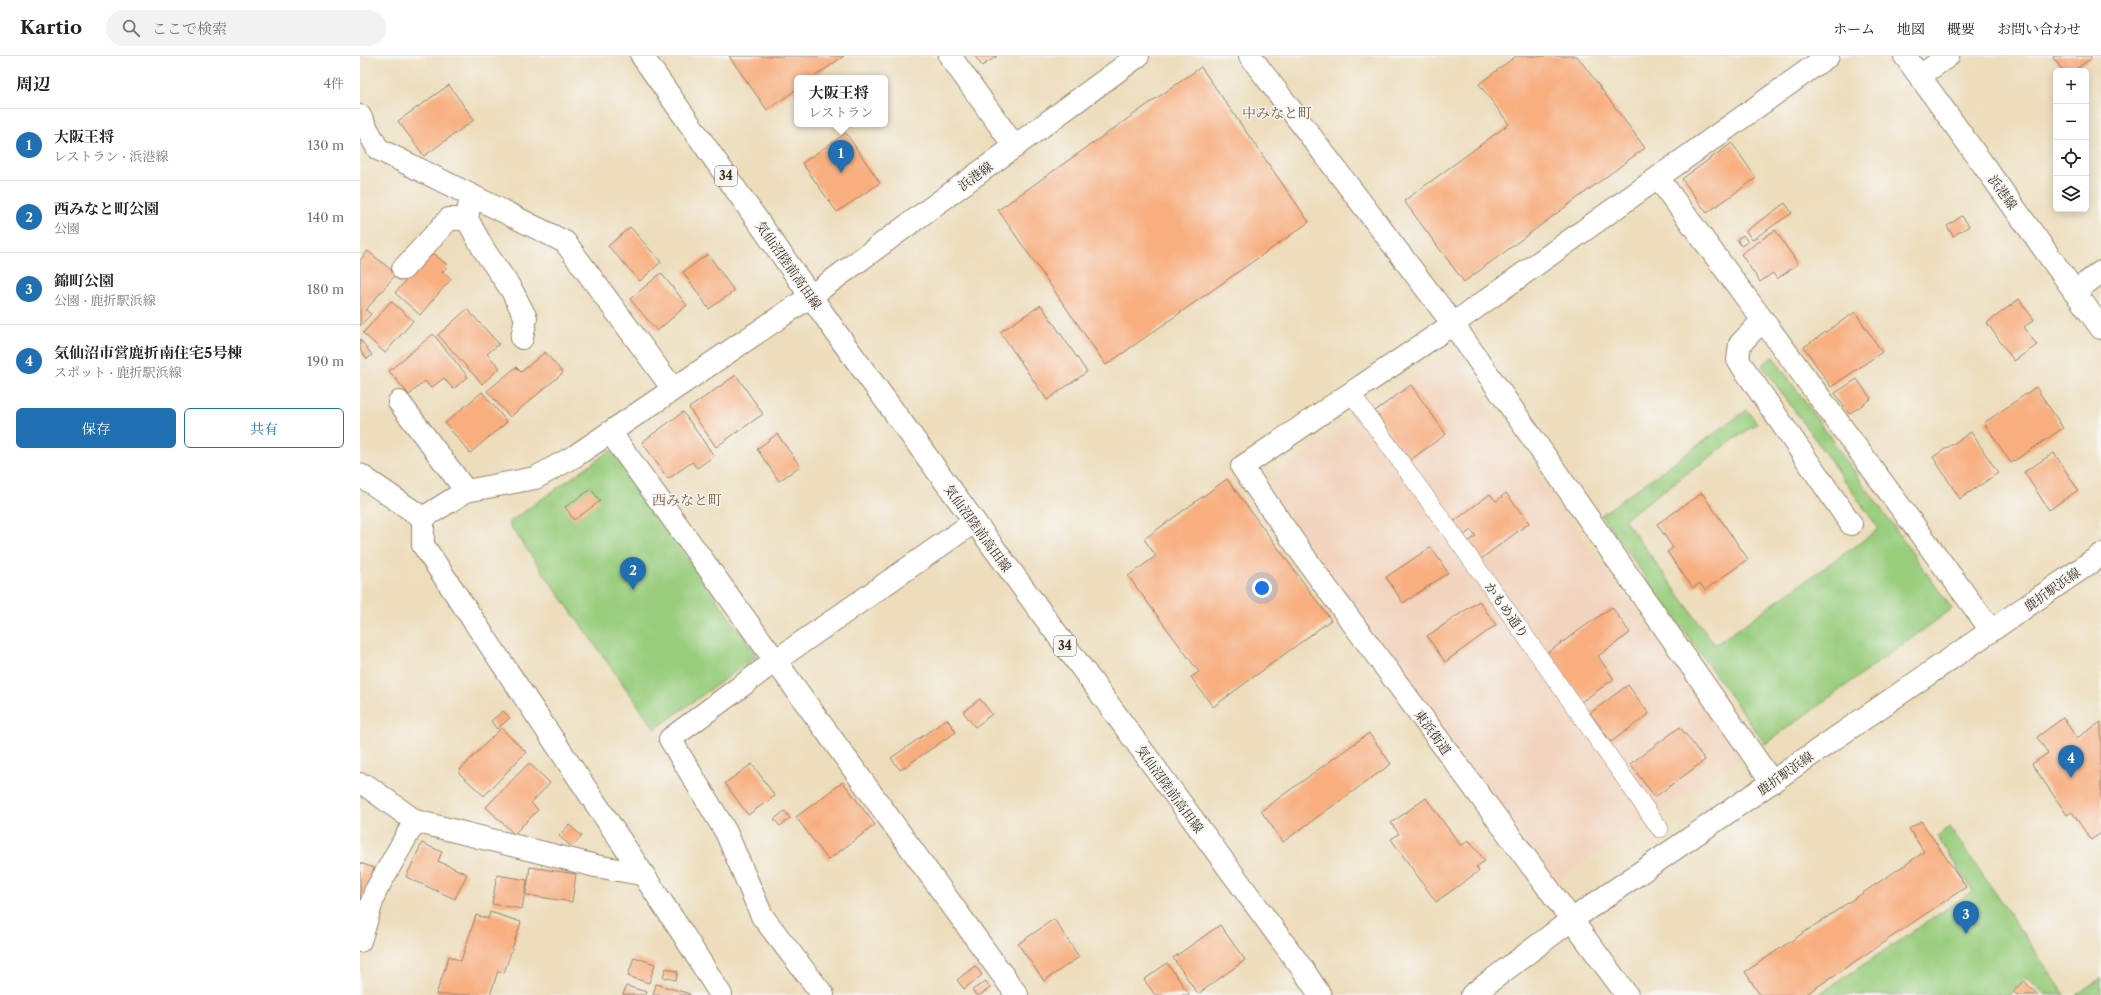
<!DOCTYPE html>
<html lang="ja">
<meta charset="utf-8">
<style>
:root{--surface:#fff;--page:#f2f2f2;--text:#202124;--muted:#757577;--line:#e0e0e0;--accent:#1f6fb2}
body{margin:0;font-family:"Libre Caslon Text","Noto Serif JP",serif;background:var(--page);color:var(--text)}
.controls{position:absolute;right:12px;top:12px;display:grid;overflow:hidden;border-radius:6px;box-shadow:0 2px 10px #0003}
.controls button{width:36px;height:36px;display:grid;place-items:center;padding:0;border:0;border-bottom:1px solid var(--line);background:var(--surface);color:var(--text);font:20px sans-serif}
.you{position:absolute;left:902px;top:532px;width:14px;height:14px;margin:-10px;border:3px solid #fff;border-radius:50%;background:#1a73e8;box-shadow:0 0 0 6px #1a73e833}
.badge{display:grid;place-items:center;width:26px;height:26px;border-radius:50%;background:var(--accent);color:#fff;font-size:13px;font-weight:700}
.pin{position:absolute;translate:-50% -33px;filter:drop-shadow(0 1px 2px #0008)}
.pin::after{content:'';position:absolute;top:21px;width:14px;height:12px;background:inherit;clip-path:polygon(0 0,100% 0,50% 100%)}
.popup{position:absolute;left:434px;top:19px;width:94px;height:52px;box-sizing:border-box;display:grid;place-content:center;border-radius:6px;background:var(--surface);filter:drop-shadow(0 1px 3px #0005);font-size:13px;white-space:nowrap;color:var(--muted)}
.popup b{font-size:15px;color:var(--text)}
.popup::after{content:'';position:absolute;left:50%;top:100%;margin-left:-8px;border:8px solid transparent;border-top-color:var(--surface)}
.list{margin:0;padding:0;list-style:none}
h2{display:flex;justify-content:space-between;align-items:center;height:52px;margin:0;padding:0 16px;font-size:17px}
h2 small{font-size:13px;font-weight:400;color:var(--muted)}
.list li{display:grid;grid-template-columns:26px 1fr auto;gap:12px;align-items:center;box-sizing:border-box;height:72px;padding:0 16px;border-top:1px solid var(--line)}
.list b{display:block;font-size:15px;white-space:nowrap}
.list p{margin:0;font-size:13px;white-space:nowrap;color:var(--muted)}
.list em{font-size:13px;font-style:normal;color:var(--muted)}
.actions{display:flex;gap:8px;padding:12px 16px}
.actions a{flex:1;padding:9px 0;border:1px solid var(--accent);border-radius:6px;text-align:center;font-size:14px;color:var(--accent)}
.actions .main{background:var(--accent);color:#fff}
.icon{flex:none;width:22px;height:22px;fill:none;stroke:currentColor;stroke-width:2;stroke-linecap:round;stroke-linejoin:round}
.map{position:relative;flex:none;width:1741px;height:939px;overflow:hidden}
header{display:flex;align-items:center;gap:24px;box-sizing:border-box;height:56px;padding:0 20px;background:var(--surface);border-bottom:1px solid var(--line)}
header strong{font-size:19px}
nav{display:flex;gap:22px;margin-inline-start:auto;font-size:14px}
.search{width:280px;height:36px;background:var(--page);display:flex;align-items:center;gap:10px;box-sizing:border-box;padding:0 14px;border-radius:22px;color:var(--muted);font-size:15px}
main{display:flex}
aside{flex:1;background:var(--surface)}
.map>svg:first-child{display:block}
.built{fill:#f2d4be}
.green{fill:#99cd7d;stroke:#6a7c4e}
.building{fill:#f8ae7f}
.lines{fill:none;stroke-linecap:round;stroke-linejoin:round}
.pedestrian-casing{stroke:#94846d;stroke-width:18}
.minor-casing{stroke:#94846d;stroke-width:24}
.tertiary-casing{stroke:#94846d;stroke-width:24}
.primary-casing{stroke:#94846d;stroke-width:24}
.pedestrian{stroke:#fff;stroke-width:17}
.minor{stroke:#fff;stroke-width:22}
.tertiary{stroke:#fff;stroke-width:22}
.primary{stroke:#fff;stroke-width:22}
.labels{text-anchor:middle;stroke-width:3;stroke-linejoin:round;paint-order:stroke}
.shield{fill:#f6f6f2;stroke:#73675e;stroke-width:1}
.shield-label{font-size:12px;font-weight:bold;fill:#3b2a1e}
.street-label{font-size:13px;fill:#3b2a1e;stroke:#f6f6f2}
.neighbourhood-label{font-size:14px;fill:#7d5840;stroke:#f6f6f2}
</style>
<header>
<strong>Kartio</strong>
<div class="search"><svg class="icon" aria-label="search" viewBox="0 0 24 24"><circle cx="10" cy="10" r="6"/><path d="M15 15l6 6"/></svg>ここで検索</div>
<nav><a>ホーム</a><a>地図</a><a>概要</a><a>お問い合わせ</a></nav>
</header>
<main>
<aside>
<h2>周辺<small>4件</small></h2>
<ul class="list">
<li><span class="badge">1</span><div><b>大阪王将</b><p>レストラン · 浜港線</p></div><em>130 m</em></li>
<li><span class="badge">2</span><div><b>西みなと町公園</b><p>公園</p></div><em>140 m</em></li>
<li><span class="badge">3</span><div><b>錦町公園</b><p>公園 · 鹿折駅浜線</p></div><em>180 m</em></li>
<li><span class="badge">4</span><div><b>気仙沼市営鹿折南住宅5号棟</b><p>スポット · 鹿折駅浜線</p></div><em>190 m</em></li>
</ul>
<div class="actions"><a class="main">保存</a><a>共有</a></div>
</aside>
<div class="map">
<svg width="1741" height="939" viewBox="0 0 1741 939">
<rect width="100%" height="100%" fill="#f6f6f2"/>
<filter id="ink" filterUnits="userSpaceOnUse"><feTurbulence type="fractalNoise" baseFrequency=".025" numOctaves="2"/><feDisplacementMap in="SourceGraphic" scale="8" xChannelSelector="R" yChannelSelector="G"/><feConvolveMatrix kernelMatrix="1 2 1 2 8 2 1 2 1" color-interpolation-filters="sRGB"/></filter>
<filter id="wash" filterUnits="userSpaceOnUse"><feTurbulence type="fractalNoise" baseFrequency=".012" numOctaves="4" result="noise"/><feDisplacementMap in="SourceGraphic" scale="16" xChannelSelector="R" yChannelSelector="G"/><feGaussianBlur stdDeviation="0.9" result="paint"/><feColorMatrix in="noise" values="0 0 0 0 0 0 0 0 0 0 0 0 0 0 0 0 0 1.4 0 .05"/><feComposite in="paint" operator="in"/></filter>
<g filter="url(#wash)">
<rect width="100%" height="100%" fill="#edddbc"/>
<path class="built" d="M 1089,296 L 1381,702 L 1196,825 L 903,428 Z"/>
<path class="green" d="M 1413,301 L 1592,553 L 1405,688 L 1241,459 L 1387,354 L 1397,367 L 1264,463 L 1355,589 L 1519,473 L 1402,309 Z
M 251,394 L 397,600 L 295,673 L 148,467 Z
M 1590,771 L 1705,939 L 1686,939 L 1667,921 L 1651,937 L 1652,939 L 1458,939 L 1613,835 L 1577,780 Z
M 1741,922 L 1741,939 L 1716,939 Z"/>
<g id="blocks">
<path class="building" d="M 369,0 L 484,0 L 452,22 L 437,22 L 437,33 L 407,54 Z
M 615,0 L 637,0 L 622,10 Z
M 1156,0 L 1217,0 L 1285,92 L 1104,226 L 1044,145 L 1149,68 L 1119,28 Z
M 1692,0 L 1730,0 L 1732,2 L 1713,15 L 1703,15 Z
M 841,11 L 949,166 L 746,309 L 638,154 Z
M 89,29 L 114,64 L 64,100 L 38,65 Z
M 486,77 L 520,127 L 477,156 L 442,107 Z
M 1372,87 L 1396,122 L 1347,157 L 1322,123 Z
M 1425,147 L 1432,157 L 1392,184 L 1386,175 Z
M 1602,160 L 1609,170 L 1593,180 L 1587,170 Z
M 270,171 L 301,206 L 280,225 L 248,190 Z
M 1415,174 L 1438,208 L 1417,223 L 1413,217 L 1400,226 L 1381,198 Z
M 1383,179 L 1388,186 L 1381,190 L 1377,183 Z
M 8,195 L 36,218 L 6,254 L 11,258 L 0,270 L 0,204 Z
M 71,195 L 88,210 L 82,216 L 91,223 L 60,259 L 35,237 Z
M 348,198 L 374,235 L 349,253 L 323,216 Z
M 301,217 L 327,249 L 297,275 L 270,243 Z
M 1659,243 L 1674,264 L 1664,271 L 1677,289 L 1654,305 L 1627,267 Z
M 31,245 L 53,265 L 25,297 L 3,277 Z
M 681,249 L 727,316 L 687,344 L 640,276 Z
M 107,253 L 139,288 L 127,298 L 140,312 L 122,328 L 78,279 Z
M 1495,256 L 1522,296 L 1471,331 L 1444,291 Z
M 73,278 L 108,321 L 93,333 L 84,322 L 71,332 L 65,325 L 49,339 L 29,315 Z
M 0,283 L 12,299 L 7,303 L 0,294 Z
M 185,296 L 203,317 L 150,361 L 127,335 L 156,311 L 161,316 Z
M 376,319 L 403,358 L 356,391 L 329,352 Z
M 1497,323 L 1511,343 L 1489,358 L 1475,337 Z
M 1051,329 L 1086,378 L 1050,404 L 1015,355 Z
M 1676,331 L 1703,372 L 1651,407 L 1624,367 Z
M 122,336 L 147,366 L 110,397 L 85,367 Z
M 323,356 L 354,400 L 337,412 L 332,406 L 308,423 L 282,386 Z
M 1611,376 L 1638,417 L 1600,443 L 1573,401 Z
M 417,378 L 440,410 L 419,425 L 397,393 Z
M 1694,397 L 1718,434 L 1689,454 L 1664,416 Z
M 867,423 L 971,564 L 853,651 L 831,621 L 839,616 L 768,520 L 796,500 L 784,483 Z
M 231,433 L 240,445 L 214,464 L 205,451 Z
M 1146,437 L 1169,467 L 1121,503 L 1108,486 L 1116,480 L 1111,474 L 1104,479 L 1093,466 L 1130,438 L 1136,445 Z
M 1342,437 L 1388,503 L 1345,534 L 1340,527 L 1333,532 L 1307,496 L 1313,492 L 1297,468 Z
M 1071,491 L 1088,517 L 1043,547 L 1026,521 Z
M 1119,545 L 1136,569 L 1085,606 L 1067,580 Z
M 1252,551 L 1270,577 L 1238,600 L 1254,623 L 1221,646 L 1187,597 Z
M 1268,629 L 1289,658 L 1251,686 L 1230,657 Z
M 620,643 L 632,658 L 615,671 L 603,656 Z
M 143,655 L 150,662 L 137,673 L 131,665 Z
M 1703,662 L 1717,682 L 1741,666 L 1741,777 L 1731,784 L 1712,756 L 1707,759 L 1672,708 L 1688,697 L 1677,681 Z
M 587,663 L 596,676 L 540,714 L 531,702 Z
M 1320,671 L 1345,704 L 1295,741 L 1270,708 Z
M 141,672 L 166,696 L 124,740 L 98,716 Z
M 1009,677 L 1031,708 L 923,786 L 901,755 Z
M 169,707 L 190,727 L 171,747 L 178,754 L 154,778 L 126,751 Z
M 392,708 L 415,740 L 388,759 L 365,727 Z
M 483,726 L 515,769 L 468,804 L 436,761 Z
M 1066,742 L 1101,790 L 1109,784 L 1125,805 L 1116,811 L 1119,815 L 1076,846 L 1031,783 L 1039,778 L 1031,767 Z
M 425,755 L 430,762 L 420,770 L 414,763 Z
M 1561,765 L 1606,831 L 1445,939 L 1400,939 L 1385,916 L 1564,796 L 1549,773 Z
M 209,769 L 222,780 L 212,791 L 199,780 Z
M 62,787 L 82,796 L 78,805 L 107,818 L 95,843 L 46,821 Z
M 0,807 L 14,812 L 3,843 L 0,842 Z
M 170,811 L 216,818 L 212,846 L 166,839 Z
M 137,819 L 167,824 L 162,853 L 132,848 Z
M 130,856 L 161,866 L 144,917 L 138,915 L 130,939 L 76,939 L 89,900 L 101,905 L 116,859 L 128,863 Z
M 694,863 L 719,901 L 684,925 L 658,888 Z
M 860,869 L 885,904 L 838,938 L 813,902 Z
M 274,901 L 295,908 L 289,927 L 268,920 Z
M 807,907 L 830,939 L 795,939 L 784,924 Z
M 615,910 L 622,919 L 604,933 L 597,924 Z
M 306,912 L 318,916 L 316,924 L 303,921 Z
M 626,925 L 630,932 L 620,939 L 616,939 L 612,934 Z
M 1664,925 L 1678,939 L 1657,939 L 1653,935 Z
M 296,928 L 330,938 L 330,939 L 293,939 Z
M 266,930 L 287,936 L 286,939 L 263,939 Z"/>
</g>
</g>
<g filter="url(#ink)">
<use href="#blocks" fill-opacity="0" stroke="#94846d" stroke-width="1"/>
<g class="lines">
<defs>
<path id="pedestrian" d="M 991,337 L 1128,527 L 1300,773"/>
<path id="minor" d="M 590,0 L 655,91
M 890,0 L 1093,268 L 1412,726
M 1560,20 L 1588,0
M 0,60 L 18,93 L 205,186 L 313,333
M 1298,122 L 1631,574
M 111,139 L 107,163 L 124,194 L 151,233 L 166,262 L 162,282
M 43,213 L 89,163 L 107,163
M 1714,236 L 1741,216
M 1403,264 L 1380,288 L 1378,304 L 1491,468
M 39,346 L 106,435
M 250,376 L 657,939
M 0,419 L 63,462 L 106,435 L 175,422 L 215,400 L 451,240
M 63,462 L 63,489 L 323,878 L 361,939
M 0,728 L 7,730 L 55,765 L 236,810 L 281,818
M 0,885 L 15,836 L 55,765
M 463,939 L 402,860 L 366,776 L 310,683 L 415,605 L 614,466
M 1267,939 L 955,516 L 882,411 L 1093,268 L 1468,0"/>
<path id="tertiary" d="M 1545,0 L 1741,272
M 451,240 L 778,0
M 1112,939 L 1210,865 L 1741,499"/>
<path id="primary" d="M 282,0 L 485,289 L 944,915 L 960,939"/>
</defs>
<use href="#pedestrian" class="pedestrian-casing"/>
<use href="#minor" class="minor-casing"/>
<use href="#tertiary" class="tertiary-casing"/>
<use href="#primary" class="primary-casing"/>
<use href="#pedestrian" class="pedestrian"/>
<use href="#minor" class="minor"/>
<use href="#tertiary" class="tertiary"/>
<use href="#primary" class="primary"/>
</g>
</g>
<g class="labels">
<g class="shield">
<rect x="355" y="110" width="22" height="20" rx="3"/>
<rect x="694" y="580" width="22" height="20" rx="3"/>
</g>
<g class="shield-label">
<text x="366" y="124">34</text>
<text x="705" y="594">34</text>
</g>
<g class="street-label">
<text transform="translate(615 120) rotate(-36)" y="5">浜港線</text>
<text transform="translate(1643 136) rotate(54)" y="5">浜港線</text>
<text transform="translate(429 209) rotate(55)" y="5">気仙沼陸前高田線</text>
<text transform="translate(618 472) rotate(54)" y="5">気仙沼陸前高田線</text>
<text transform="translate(1692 533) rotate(-35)" y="5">鹿折駅浜線</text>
<text transform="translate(1147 554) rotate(55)" y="5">かもめ通り</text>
<text transform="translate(1073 676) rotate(54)" y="5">東浜街道</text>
<text transform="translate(1425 717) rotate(-35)" y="5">鹿折駅浜線</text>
<text transform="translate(810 733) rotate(54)" y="5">気仙沼陸前高田線</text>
</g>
<g class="neighbourhood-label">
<text x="917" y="62">中みなと町</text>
<text x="327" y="449">西みなと町</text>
</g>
</g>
</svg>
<div class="controls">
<button>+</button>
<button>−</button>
<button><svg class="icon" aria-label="locate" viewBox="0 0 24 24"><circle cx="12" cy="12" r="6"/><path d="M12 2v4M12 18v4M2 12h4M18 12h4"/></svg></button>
<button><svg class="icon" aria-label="layers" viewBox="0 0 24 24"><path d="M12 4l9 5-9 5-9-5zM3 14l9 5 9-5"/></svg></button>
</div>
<div class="you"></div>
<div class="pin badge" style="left:481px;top:117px">1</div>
<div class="popup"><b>大阪王将</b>レストラン</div>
<div class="pin badge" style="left:273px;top:534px">2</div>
<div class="pin badge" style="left:1606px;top:878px">3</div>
<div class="pin badge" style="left:1711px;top:722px">4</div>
</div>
</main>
